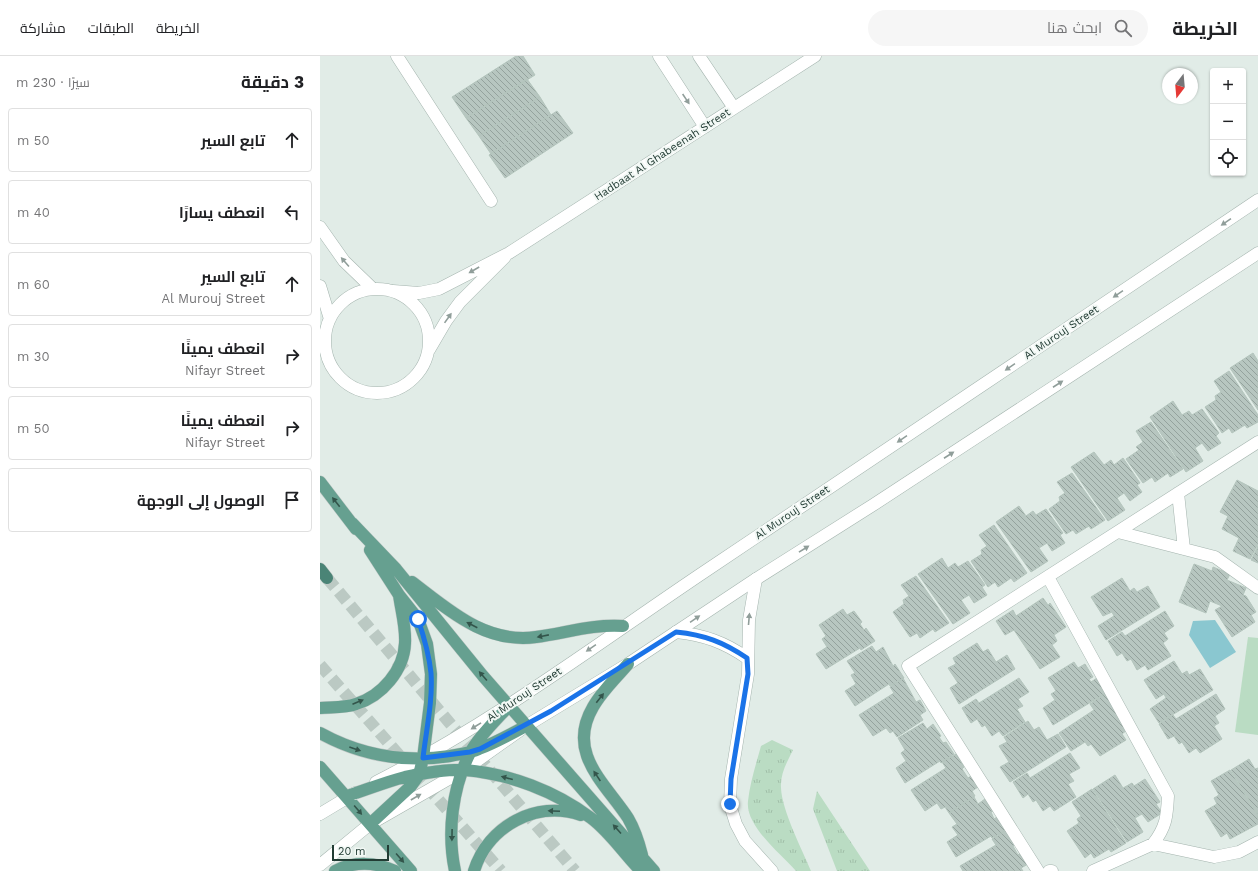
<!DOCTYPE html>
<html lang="ar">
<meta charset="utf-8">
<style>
:root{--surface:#fff;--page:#f6f6f6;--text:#202124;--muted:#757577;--line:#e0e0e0}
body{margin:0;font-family:"Work Sans",Cairo,sans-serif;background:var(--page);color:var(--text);direction:rtl}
.controls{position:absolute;right:12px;top:12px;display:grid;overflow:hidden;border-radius:4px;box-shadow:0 1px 3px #0004}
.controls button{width:36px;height:36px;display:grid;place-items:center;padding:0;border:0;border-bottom:1px solid var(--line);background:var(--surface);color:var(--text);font:20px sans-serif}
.compass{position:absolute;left:842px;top:12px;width:36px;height:36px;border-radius:50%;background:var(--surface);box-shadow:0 1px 3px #0004;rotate:196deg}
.scale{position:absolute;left:12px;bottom:10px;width:57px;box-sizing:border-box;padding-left:4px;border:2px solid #223c34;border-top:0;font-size:11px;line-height:14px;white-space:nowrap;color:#223c34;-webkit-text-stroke:3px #f2f8f5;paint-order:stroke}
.stop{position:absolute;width:12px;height:12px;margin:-9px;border:3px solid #1a73e8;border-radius:50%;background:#fff}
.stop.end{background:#1a73e8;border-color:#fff;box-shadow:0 1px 4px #0008}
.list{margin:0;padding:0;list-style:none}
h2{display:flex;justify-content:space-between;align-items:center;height:52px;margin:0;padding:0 16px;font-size:17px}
h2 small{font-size:13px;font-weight:400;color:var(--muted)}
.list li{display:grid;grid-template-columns:26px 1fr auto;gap:12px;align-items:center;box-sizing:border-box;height:64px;margin:0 8px 8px;padding:0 8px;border:1px solid var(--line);border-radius:4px}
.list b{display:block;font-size:15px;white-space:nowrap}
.list p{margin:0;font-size:13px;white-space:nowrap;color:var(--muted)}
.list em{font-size:13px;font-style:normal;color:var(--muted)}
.icon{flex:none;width:22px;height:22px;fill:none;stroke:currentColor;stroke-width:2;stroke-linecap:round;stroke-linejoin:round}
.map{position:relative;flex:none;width:938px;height:815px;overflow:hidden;direction:ltr}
header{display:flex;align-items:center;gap:24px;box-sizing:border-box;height:56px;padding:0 20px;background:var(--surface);border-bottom:1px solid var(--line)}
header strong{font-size:19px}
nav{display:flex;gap:22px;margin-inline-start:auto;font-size:14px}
.search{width:280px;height:36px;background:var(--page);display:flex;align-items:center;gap:10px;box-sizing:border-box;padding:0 14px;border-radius:22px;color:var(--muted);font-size:15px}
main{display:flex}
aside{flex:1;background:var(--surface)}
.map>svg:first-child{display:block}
.grass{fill:url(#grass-tufts)}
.pitch{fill:#badcc3}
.water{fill:#8ac7d0}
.building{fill:url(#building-back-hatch);stroke:#b4c5bd}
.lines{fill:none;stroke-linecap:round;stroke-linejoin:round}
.trunk-tunnel{stroke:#bbc9c3;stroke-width:12;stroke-dasharray:12 6;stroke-linecap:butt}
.minor-casing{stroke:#a4b4ae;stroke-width:13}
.tertiary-casing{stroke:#a4b4ae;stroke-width:13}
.primary-casing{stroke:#c1c8c6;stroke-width:13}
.trunk-casing{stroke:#c1c8c6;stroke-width:13}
.minor{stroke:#fff;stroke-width:12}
.tertiary{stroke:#fff;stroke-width:12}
.primary{stroke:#66a090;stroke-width:12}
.trunk{stroke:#4a8476;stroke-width:12}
.oneway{fill:#909e9a}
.oneway2{fill:#33554b}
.route{stroke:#1a73e8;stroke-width:5}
.labels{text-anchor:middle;stroke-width:4;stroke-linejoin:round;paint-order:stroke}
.street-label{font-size:11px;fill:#223c34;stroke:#f2f8f5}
</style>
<header>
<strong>الخريطة</strong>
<div class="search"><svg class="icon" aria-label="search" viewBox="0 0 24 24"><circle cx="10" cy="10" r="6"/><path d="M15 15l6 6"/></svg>ابحث هنا</div>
<nav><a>الخريطة</a><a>الطبقات</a><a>مشاركة</a></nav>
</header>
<main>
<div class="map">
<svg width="938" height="815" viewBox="0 0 938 815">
<defs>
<pattern id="grass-tufts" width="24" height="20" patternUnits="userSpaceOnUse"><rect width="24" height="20" fill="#badcc3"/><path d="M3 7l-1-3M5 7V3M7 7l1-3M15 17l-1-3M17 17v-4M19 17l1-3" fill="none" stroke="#a0bea8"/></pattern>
<pattern id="building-back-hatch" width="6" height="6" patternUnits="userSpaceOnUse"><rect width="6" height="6" fill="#b7c6c0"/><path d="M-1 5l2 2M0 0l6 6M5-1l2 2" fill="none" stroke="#94a29d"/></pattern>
</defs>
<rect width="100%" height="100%" fill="#e1ece7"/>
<path class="grass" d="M 452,684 L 473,694 C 467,706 460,718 461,732 C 462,755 482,793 491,815 L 476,815 C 461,798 425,770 428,745 C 430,727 436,708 441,690 Z
M 497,735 L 550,815 L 517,815 L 493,753 Z"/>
<path class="pitch" d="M 928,581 L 938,582 L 938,679 L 915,676 Z"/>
<path class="water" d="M 895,564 L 916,596 L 890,612 L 869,579 L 873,565 Z"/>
<path class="building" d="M 196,0 L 203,0 L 215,19 L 146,62 L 132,41 Z
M 207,23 L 220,41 L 159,80 L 146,62 Z
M 220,41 L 231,59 L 171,98 L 159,80 Z
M 237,55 L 253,77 L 185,122 L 169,99 Z
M 933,297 L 938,305 L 938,354 L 910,312 Z
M 909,315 L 938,359 L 938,366 L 927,372 L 925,369 L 912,377 L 909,372 L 902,377 L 885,351 L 896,344 L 895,340 L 901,336 L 894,325 Z
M 853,345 L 862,359 L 869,355 L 872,359 L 882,353 L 899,377 L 896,380 L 901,387 L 888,395 L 882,387 L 875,392 L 883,405 L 866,416 L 830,361 Z
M 831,366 L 863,413 L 850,421 L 848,417 L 835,426 L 832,421 L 823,427 L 806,403 L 819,394 L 816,391 L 823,386 L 816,375 Z
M 774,396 L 784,409 L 791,404 L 794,409 L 803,402 L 820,427 L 817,429 L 822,436 L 810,445 L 804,437 L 797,442 L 805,454 L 788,465 L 751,411 Z
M 752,417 L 785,464 L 771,473 L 769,470 L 756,478 L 753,474 L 746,478 L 729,453 L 740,445 L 739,441 L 745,437 L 737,426 Z
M 917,424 L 938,435 L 938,488 L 930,503 L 913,495 L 919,482 L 902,473 L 908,460 L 900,456 Z
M 699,450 L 706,460 L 713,455 L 716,459 L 726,453 L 743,477 L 740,479 L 745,487 L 732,495 L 727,487 L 719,492 L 728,505 L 711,516 L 676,466 Z
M 674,469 L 707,517 L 694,526 L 691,522 L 678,531 L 675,526 L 668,531 L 651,505 L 662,498 L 661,494 L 667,490 L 659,479 Z
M 938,490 L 938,507 L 931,504 Z
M 622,502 L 628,512 L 635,507 L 638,511 L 648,505 L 665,529 L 662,531 L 667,539 L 654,547 L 649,539 L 641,544 L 650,557 L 633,568 L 598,518 Z
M 874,508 L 892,515 L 893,511 L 910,518 L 907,524 L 926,532 L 923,539 L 926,540 L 936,556 L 931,559 L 935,566 L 912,581 L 895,554 L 902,550 L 890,545 L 886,557 L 859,546 Z
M 596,520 L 629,567 L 615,576 L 613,573 L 600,582 L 597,577 L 590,581 L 573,556 L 584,548 L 583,544 L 589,540 L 581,529 Z
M 802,522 L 810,535 L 814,532 L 817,536 L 828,530 L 840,551 L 786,584 L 778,570 L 794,560 L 792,556 L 783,560 L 771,541 Z
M 723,542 L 728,549 L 730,547 L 746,571 L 734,579 L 737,585 L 732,589 L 740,601 L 720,613 L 694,574 L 685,579 L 676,565 L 693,554 L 696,560 Z
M 523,553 L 527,559 L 534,555 L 542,566 L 540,568 L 544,574 L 546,572 L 555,585 L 541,594 L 540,592 L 506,613 L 496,598 L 507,591 L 502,583 L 506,580 L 499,569 Z
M 845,555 L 854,570 L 844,577 L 848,583 L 843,587 L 851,600 L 828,614 L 825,609 L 817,614 L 811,603 L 807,605 L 802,597 L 797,600 L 788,585 L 802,576 L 805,580 Z
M 657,587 L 663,596 L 668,593 L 676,606 L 687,599 L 695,613 L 639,648 L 630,632 L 638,627 L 628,612 L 636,608 L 633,602 Z
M 552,590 L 556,596 L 563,591 L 573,610 L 575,608 L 584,622 L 570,630 L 569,628 L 535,650 L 525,635 L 536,628 L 531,619 L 535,617 L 527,605 Z
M 854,605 L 862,618 L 867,615 L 869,619 L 880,613 L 893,634 L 839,667 L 830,653 L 846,642 L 844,638 L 836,643 L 824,624 Z
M 754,606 L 758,612 L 765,608 L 773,621 L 769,623 L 771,626 L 777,622 L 786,637 L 733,669 L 723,652 L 735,644 L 731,638 L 736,635 L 728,622 Z
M 583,622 L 596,646 L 600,644 L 606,655 L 600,659 L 603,664 L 577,681 L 573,675 L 570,677 L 566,672 L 553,680 L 539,659 L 574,637 L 570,631 Z
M 699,622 L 709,636 L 698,643 L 703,650 L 697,653 L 705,666 L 683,680 L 679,675 L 672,680 L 665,669 L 662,671 L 657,663 L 651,667 L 642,652 L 656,643 L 659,647 Z
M 786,637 L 807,674 L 802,678 L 806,684 L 780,700 L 771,688 L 768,690 L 765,686 L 751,695 L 739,677 L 774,654 L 770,648 Z
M 896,638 L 905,653 L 895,660 L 899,667 L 894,670 L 902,683 L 880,697 L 876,692 L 869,697 L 862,686 L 859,688 L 854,680 L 848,683 L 839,668 L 853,659 L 856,663 Z
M 708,665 L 714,674 L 719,671 L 727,684 L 738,678 L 746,691 L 690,726 L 680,711 L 689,706 L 679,690 L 687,686 L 684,681 Z
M 603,667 L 607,673 L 613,668 L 621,680 L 619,681 L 623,687 L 626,686 L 634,698 L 621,707 L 620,705 L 585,727 L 576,712 L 586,705 L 581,697 L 585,694 L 578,682 Z
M 750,697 L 760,712 L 749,718 L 754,725 L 748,728 L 756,741 L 734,755 L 730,750 L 723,755 L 716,744 L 713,746 L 708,738 L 703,742 L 693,726 L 707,717 L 710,722 Z
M 636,698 L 644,711 L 642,713 L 648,722 L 651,720 L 658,731 L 652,735 L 655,740 L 629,757 L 625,751 L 621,753 L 617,747 L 605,755 L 591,734 L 626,712 L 622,706 Z
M 929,703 L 935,713 L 938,712 L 938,759 L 911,714 Z
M 910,714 L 938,760 L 938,768 L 910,783 L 907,777 L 901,781 L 885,755 L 897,748 L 894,742 L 899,739 L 891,725 Z
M 795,719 L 803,732 L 812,727 L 814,730 L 825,723 L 840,746 L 836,748 L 842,757 L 828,766 L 822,758 L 815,762 L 823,776 L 807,786 L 773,733 Z
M 772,733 L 806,787 L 791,796 L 789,793 L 774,802 L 771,797 L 765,802 L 747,775 L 759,767 L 757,763 L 761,760 L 752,746 Z
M 654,741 L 658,748 L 665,743 L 673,755 L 671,756 L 674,763 L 677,761 L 686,774 L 672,782 L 671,780 L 636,801 L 627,786 L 638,779 L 632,771 L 637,768 L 629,757 Z
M 686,774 L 695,789 L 693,790 L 698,799 L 701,797 L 708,808 L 701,812 L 703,815 L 643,815 L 640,810 L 676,789 L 672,783 Z"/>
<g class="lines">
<path class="trunk-tunnel" d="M 7,522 L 255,815
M 0,609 L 181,815"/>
<defs>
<path id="minor" d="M 77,0 L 171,145
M 339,0 L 385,71
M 379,0 L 414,52
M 0,171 L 24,205 L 53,233
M 0,230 L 10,263
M5 285a52 52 0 1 1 104 0a52 52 0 1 1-104 0Z
M 73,235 L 99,237 L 119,233 L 189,197 L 495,0
M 109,294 L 126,265 L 140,246 L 185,201
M 858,437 L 864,493
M 798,476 L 895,501 L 938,532
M 728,521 L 848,740 C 847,761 846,771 833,788
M 436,523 L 429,564 L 428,618 L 411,723 L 410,749 L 416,768 L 425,785 L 452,815
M 356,576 C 384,579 404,586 427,602
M 718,815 L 588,610 L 938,386
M 729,815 L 732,815
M 773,815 L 833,788 L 894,801 L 919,796 L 938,786"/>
<path id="tertiary" d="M 56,726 C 173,667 278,587 387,514 C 571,391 754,267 938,144
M 0,758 L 35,737
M 0,809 L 50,768 L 144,714 L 206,670 L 308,608 L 436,523 L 553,449 L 938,197"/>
<path id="primary" d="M 0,426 L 36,473
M 32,467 L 76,513 L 163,620 L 334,815
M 50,494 L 79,539 L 98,563 L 107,588 L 111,618 L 110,647 L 103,702 L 99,719 L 91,730 L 50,768
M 92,526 C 129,554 165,588 216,581 C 246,577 272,568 303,570
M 308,608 C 296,622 282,635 273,651 C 246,697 285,727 308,762 C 315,774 319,787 322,799
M 0,652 C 12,651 25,652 36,648 C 62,640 84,614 85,587 C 86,571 81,554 79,539
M 0,677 C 40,699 84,707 130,700 C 140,698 150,697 159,693 C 175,687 191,678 206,670
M 0,711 L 91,815
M 27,740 C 46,734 65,726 85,721 C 100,718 130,713 145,714 C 190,718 235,735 271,762 C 290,776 304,798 321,815
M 15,815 C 34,805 56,806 75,815
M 135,815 C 127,777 132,732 150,697 C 158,681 177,663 189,650
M 154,815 C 168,770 216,744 261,759"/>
<path id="trunk" d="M 0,513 L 7,522"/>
</defs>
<use href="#minor" class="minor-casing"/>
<use href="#tertiary" class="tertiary-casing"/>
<use href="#primary" class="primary-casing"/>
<use href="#trunk" class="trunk-casing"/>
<use href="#minor" class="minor"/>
<use href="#tertiary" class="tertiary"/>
<use href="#primary" class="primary"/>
<use href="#trunk" class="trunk"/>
</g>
<defs><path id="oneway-solid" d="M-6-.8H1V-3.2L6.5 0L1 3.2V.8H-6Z"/></defs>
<g class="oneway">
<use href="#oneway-solid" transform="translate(366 43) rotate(56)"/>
<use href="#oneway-solid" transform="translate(906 166) rotate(146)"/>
<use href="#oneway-solid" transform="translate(25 206) rotate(-131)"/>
<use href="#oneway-solid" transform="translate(154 214) rotate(150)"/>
<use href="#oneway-solid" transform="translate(798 238) rotate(146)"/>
<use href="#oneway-solid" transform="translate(128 262) rotate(-55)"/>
<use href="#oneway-solid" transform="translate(690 311) rotate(146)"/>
<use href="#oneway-solid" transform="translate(738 328) rotate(-33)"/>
<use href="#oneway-solid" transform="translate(582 383) rotate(146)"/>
<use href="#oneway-solid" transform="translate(629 399) rotate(-33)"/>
<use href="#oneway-solid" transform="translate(484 493) rotate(-32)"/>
<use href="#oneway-solid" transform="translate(375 563) rotate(-34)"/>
<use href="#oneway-solid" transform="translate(429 563) rotate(-85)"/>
<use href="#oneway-solid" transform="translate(271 592) rotate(145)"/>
<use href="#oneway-solid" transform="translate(156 670) rotate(148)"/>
<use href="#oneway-solid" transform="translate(96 741) rotate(-30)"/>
</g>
<g class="oneway2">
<use href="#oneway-solid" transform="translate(16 446) rotate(-128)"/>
<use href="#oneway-solid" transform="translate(152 569) rotate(-153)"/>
<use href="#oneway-solid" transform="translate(223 580) rotate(169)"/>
<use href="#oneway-solid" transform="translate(163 620) rotate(-131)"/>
<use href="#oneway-solid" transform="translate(280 642) rotate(-52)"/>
<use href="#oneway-solid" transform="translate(38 646) rotate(-23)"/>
<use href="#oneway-solid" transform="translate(35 693) rotate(19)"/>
<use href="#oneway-solid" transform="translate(277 720) rotate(-124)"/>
<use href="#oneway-solid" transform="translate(187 722) rotate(-165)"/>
<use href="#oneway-solid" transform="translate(38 754) rotate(50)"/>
<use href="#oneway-solid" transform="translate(234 755) rotate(-178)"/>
<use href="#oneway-solid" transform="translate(297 773) rotate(-132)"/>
<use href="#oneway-solid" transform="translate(132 779) rotate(91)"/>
<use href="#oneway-solid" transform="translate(80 802) rotate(49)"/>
</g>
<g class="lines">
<path class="route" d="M 98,563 C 104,581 109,598 111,617 C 113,645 106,675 103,702 L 150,696 L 160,693 L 231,655 L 356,576 C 385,579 403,586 427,602 L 428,618 L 411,723 L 410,748"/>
</g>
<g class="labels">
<g class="street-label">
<text transform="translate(342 98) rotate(-33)" y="4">Hadbaat Al Ghabeenah Street</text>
<text transform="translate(741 276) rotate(-34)" y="4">Al Murouj Street</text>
<text transform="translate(472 456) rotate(-34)" y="4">Al Murouj Street</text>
<text transform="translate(204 638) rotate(-34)" y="4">Al Murouj Street</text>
</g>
</g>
</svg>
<div class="controls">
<button>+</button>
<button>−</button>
<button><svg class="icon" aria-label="locate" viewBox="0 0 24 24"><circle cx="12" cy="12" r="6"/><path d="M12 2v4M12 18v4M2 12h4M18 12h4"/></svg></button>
</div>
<svg class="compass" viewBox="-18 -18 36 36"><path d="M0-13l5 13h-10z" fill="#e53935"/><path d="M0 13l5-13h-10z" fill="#757577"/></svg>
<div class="scale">20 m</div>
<div class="stop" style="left:98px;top:563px"></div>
<div class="stop end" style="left:410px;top:748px"></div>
</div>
<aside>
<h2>3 دقيقة<small>سيرًا · 230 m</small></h2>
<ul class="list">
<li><svg class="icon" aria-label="ahead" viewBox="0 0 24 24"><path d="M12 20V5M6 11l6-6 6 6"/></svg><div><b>تابع السير</b></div><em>50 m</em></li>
<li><svg class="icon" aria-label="left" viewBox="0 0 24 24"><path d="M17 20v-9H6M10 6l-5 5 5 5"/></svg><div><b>انعطف يسارًا</b></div><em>40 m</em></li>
<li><svg class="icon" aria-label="ahead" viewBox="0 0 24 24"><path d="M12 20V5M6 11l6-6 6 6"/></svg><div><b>تابع السير</b><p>Al Murouj Street</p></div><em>60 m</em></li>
<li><svg class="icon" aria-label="right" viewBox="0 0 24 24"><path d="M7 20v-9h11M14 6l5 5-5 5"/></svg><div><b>انعطف يمينًا</b><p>Nifayr Street</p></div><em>30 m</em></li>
<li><svg class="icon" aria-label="right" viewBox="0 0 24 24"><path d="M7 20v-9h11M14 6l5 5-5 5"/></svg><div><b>انعطف يمينًا</b><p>Nifayr Street</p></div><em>50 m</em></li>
<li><svg class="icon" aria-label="arrive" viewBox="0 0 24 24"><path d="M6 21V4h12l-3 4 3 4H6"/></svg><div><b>الوصول إلى الوجهة</b></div></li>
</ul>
</aside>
</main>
